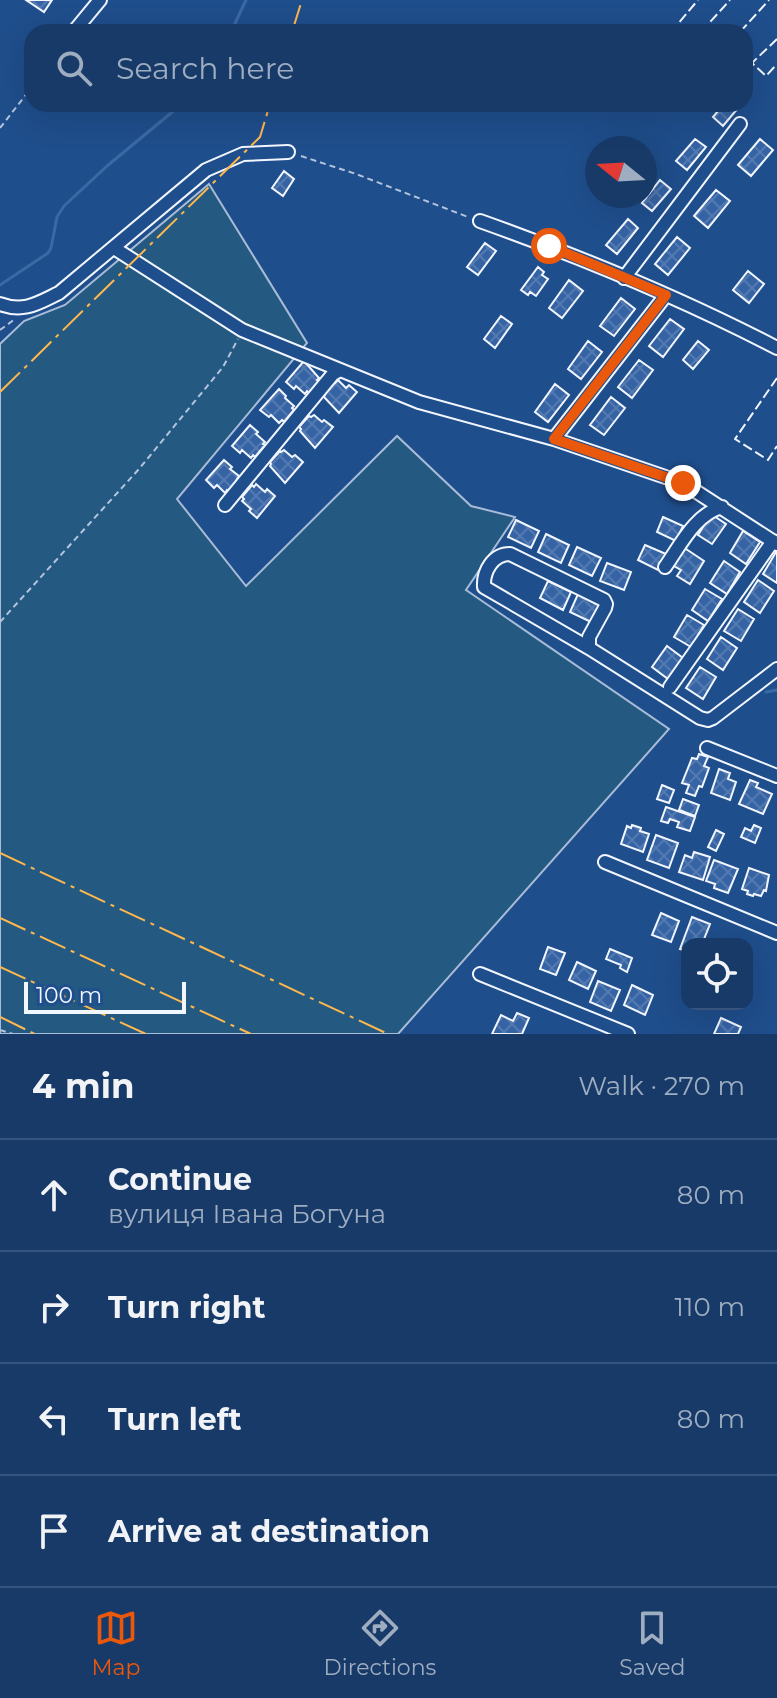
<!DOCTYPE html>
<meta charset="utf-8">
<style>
:root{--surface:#173a69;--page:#244571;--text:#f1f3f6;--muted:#9eadc0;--line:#36547d;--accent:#ea580c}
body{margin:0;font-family:Montserrat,sans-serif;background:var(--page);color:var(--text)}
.controls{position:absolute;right:24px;bottom:24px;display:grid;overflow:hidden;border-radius:16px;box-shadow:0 8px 32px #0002}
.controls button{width:72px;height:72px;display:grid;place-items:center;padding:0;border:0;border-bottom:2px solid var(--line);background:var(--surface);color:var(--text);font:40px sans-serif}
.compass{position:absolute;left:585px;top:136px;width:72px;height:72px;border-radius:50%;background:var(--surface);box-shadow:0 8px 32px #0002;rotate:288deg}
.scale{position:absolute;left:24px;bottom:20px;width:162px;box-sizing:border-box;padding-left:8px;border:4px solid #f2f6ff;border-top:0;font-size:22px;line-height:28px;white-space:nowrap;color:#f2f6ff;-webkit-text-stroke:6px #1f4e8c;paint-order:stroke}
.stop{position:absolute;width:24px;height:24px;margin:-18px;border:6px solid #ea580c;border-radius:50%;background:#fff}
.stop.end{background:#ea580c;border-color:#fff;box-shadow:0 2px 8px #0008}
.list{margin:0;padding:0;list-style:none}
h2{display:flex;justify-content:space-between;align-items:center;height:104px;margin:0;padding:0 32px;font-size:34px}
h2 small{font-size:26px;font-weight:400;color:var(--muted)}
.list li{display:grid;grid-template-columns:52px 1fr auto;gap:24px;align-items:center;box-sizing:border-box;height:112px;padding:0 32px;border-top:2px solid var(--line)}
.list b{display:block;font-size:30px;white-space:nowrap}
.list p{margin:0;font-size:26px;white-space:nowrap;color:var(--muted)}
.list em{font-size:26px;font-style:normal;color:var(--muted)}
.icon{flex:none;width:44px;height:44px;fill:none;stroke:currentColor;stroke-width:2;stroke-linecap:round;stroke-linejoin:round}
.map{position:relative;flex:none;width:777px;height:1034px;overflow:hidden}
.search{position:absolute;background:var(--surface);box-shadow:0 8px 32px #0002;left:24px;right:24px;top:24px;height:88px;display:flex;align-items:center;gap:20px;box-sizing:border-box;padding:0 28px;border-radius:24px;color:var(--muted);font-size:30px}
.sheet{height:552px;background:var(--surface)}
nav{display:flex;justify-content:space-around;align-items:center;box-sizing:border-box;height:112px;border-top:2px solid var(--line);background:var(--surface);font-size:22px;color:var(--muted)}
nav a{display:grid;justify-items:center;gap:4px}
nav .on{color:var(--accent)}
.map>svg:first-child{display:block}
.green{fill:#245a82;stroke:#a8bbd7;stroke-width:2}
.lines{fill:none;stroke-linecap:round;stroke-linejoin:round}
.stream{stroke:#3b69a3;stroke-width:3}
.building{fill:url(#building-cross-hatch);stroke:#f2f6ff;stroke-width:2}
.minor-casing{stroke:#f2f6ff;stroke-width:16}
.path{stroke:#b3c4dc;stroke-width:2;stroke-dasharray:6 4;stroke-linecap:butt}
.minor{stroke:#1f4e8c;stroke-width:12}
.fence{stroke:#f2f6ff;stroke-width:2;stroke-dasharray:10 4;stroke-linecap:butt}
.power{stroke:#ffb74d;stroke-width:2;stroke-dasharray:28 6 4 6;stroke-linecap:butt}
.route{stroke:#ea580c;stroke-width:10}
</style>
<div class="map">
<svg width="777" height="1034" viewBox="0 0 777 1034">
<defs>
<pattern id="building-cross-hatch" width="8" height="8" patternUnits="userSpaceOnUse" patternTransform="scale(2)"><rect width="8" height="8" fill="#3563a3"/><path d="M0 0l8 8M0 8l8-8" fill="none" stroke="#537ab1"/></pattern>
</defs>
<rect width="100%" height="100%" fill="#1f4e8c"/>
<path class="green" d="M 209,184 L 307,343 L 177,499 L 246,586 L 397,436 L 471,506 L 515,517 L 466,590 L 669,729 L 398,1034 L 0,1034 L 0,344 L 24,321 L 65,305 Z"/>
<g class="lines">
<path class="stream" d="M 231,32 L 246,0
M 0,285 L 48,253 L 51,248 L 57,217 L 64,206 L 107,166 L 182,104
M 766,692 L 777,690"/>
</g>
<path class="building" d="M 26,0 L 52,0 L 44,12 Z
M 724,104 L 735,104 L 739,107 L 723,126 L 713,117 Z
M 695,139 L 706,147 L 687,170 L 676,161 Z
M 760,139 L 773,150 L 751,176 L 738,165 Z
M 284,171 L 294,179 L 283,196 L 272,188 Z
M 660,180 L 671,189 L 652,211 L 642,203 Z
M 716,190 L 730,201 L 708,228 L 694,216 Z
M 628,219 L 638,228 L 617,254 L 606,245 Z
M 677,237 L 690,248 L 668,275 L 655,264 Z
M 485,243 L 496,251 L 478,275 L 467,267 Z
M 538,267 L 544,272 L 542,275 L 548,279 L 536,296 L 530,292 L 528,295 L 521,290 Z
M 748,271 L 764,284 L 749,303 L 733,290 Z
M 569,280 L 583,291 L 562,318 L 549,308 Z
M 621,298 L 635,309 L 614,336 L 600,326 Z
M 501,316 L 512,324 L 495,348 L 484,339 Z
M 670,319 L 684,329 L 663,357 L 649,346 Z
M 588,341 L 602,352 L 581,379 L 568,369 Z
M 698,341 L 709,350 L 693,369 L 683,360 Z
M 639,360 L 653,370 L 632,398 L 618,387 Z
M 304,361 L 319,378 L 317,380 L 319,382 L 309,393 L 307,391 L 305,394 L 296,386 L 294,389 L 286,382 Z
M 338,380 L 346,388 L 349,385 L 357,392 L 339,413 L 324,397 L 325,394 L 324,393 L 334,381 L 335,383 Z
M 555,384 L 569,395 L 548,422 L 535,412 Z
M 279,389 L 286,396 L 285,398 L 294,406 L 292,408 L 294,410 L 284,422 L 282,420 L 279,423 L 271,415 L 269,417 L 260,410 Z
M 611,397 L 625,408 L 604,435 L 590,425 Z
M 314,415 L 322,422 L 324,420 L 333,427 L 315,448 L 300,431 L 301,429 L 299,427 L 309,416 L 311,417 Z
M 250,425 L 258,432 L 256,434 L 265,442 L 263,444 L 265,445 L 255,457 L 253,455 L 251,458 L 242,450 L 240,453 L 232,446 Z
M 284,450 L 292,457 L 295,455 L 303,462 L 285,483 L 270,466 L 271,464 L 270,462 L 280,451 L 281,452 Z
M 224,460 L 232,467 L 230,469 L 239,476 L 237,479 L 239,480 L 229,492 L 227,490 L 225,493 L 217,485 L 214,488 L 206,480 Z
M 256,484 L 265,492 L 267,489 L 275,496 L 257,518 L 249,511 L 251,509 L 242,501 L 244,499 L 242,497 L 252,485 L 254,487 Z
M 711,514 L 726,524 L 712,544 L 698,535 Z
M 663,517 L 683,526 L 676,541 L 657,532 Z
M 516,520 L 539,531 L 531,548 L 508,537 Z
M 743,531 L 760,542 L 746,564 L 730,553 Z
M 546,534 L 569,545 L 561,563 L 538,552 Z
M 645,545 L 666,554 L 658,570 L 638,560 Z
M 577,547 L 601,558 L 592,576 L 569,565 Z
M 683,547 L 704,561 L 690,584 L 677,576 L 681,570 L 672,565 Z
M 776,552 L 777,553 L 777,583 L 763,574 Z
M 724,561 L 740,572 L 727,594 L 710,583 Z
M 607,563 L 631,572 L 624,590 L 600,581 Z
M 758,580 L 774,591 L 760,613 L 744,602 Z
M 548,581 L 571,592 L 563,610 L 540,598 Z
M 705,589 L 722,599 L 708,621 L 692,610 Z
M 578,594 L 602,606 L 593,623 L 570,612 Z
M 738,609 L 754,619 L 741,641 L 724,631 Z
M 687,615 L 704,625 L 691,647 L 674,637 Z
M 721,637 L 737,648 L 723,670 L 707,659 Z
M 667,646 L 683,658 L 668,679 L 652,667 Z
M 700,667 L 716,677 L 703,699 L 686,688 Z
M 699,754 L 708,757 L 704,766 L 709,768 L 702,787 L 699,786 L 695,796 L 686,793 L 689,785 L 682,783 L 692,758 L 697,759 Z
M 719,769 L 730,773 L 728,779 L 736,782 L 730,800 L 711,793 Z
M 750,780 L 758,783 L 756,787 L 772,794 L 763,814 L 739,804 Z
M 662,785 L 674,790 L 669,803 L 657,799 Z
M 683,799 L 699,805 L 695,816 L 679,810 Z
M 666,807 L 695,817 L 690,831 L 677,827 L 679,822 L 670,819 L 668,823 L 661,821 Z
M 632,825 L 641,828 L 640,831 L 649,834 L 643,852 L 621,844 L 627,826 L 631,828 Z
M 754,825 L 761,828 L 755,843 L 741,837 L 745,828 L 751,831 Z
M 716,830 L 724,834 L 716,851 L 708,847 Z
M 656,835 L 678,843 L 669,868 L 647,860 Z
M 694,852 L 710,857 L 703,880 L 679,872 L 685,855 L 692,858 Z
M 714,860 L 738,869 L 728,893 L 714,888 L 715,884 L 706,881 Z
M 749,868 L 769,875 L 766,891 L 764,890 L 761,896 L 754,894 L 753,896 L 747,894 L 748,891 L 742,889 Z
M 661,913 L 679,921 L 671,942 L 652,935 Z
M 692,917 L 710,924 L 702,944 L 687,944 L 687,951 L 680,949 Z
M 548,947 L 565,953 L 556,975 L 540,969 Z
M 610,949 L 632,958 L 627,972 L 620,968 L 621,965 L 606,959 Z
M 577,962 L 596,971 L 588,989 L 569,980 Z
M 598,981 L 620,990 L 611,1011 L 590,1002 Z
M 632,985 L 653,995 L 645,1015 L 624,1005 Z
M 517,1013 L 529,1018 L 522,1034 L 492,1034 L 501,1015 L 513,1021 Z
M 721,1018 L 741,1027 L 738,1034 L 714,1034 Z"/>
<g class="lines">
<defs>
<path id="minor" d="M 76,29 L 100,0
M 480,221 C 581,257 681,298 777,348
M 114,248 L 242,330 L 419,402 L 554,439 L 683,483 L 777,544
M 624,278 L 740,124
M 0,304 C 24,313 38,303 59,293 L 206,170 L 243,154 L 288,152
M 554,439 L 666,295
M 225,505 L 333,374 L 340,370
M 665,567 C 680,546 695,514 722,507
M 589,648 L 484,587 C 483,571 493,554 510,554 L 604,600 L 606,604 L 605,608 L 589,637 L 589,648 L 700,718 L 708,720 L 713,718 L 777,669
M 670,687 L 773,541
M 707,748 L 777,776
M 605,862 L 777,933
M 480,974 L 628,1034"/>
</defs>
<use href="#minor" class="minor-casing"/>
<path class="path" d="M 0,128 L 32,87
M 301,156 L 356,174 L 468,217
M 0,330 L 15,319
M 0,622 L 139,469 L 223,367 L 238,339
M 0,1030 L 13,1034"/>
<use href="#minor" class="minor"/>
<path class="fence" d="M 684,32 L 677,25 L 698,0
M 701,32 L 730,0
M 740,32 L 769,0
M 777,39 L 752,63 L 766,76 L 777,64
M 777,378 L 735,439 L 768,460 L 777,446"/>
<path class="power" d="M 292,32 L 302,0
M 0,392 L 260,137 L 270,104
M 0,853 L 388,1034
M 0,918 L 251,1034
M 0,967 L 146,1034
M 0,1017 L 35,1034"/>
</g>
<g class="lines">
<path class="route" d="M 549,246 L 666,295 L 554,439 L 683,483"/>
</g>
</svg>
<div class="controls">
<button><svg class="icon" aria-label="locate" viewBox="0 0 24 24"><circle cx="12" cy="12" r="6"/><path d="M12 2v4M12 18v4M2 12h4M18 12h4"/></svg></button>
</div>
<svg class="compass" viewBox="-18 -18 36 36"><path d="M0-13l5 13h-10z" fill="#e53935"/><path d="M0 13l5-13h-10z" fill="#9eadc0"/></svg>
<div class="scale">100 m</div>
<div class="stop" style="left:549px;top:246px"></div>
<div class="stop end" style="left:683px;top:483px"></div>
<div class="search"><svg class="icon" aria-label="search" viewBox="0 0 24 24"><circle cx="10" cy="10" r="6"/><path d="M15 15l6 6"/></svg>Search here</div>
</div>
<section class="sheet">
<h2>4 min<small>Walk · 270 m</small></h2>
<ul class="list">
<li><svg class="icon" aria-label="ahead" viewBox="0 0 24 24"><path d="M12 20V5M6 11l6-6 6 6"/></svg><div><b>Continue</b><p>вулиця Івана Богуна</p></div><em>80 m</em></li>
<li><svg class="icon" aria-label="right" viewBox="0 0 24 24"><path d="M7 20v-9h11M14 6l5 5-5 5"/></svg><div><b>Turn right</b></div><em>110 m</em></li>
<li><svg class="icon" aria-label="left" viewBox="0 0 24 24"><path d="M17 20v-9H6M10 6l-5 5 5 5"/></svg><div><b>Turn left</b></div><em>80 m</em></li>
<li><svg class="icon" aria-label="arrive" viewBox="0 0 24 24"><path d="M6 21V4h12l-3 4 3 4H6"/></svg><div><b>Arrive at destination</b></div></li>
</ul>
</section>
<nav>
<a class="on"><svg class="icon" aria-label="map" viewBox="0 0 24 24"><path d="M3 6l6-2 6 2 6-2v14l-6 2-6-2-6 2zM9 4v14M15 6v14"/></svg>Map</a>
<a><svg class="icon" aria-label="directions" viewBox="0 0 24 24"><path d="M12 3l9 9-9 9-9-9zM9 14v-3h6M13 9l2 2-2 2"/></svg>Directions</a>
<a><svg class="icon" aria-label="saved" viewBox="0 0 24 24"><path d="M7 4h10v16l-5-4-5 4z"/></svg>Saved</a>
</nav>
